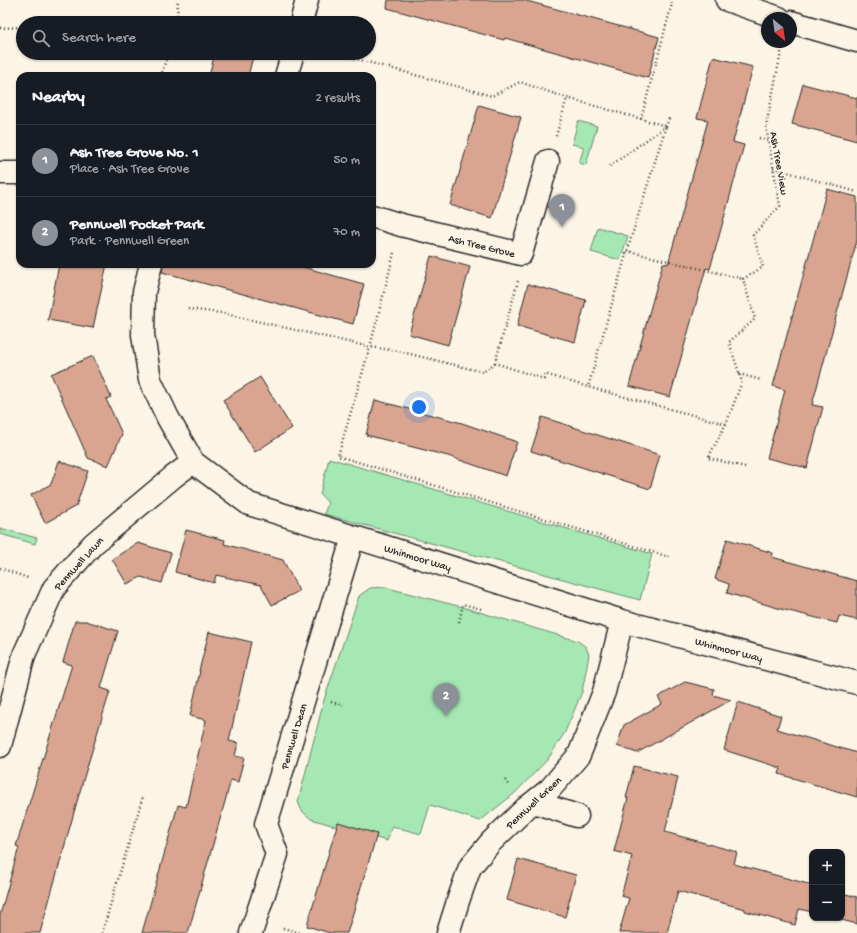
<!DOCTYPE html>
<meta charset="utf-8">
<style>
:root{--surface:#171b24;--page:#242831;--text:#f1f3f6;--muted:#9ea1a6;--line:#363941;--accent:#8c9099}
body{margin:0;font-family:"Gochi Hand",sans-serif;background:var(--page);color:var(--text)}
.controls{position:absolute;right:12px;bottom:12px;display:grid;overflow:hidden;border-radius:8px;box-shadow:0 1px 3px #0004}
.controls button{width:36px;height:36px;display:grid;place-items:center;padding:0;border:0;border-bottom:1px solid var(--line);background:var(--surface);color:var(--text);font:20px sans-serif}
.compass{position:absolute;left:761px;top:12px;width:36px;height:36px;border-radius:50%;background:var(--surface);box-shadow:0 1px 3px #0004;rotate:151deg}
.you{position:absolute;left:419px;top:407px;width:14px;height:14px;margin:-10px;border:3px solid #fff;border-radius:50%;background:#1a73e8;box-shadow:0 0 0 6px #1a73e833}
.badge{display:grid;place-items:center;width:26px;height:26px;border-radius:50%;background:var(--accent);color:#fff;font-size:13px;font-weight:700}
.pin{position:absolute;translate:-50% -33px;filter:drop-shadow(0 1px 2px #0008)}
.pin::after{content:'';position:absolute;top:21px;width:14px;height:12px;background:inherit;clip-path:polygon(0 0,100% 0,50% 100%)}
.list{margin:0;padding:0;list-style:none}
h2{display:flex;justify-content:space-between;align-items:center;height:52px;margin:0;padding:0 16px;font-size:17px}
h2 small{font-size:13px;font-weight:400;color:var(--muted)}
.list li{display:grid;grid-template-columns:26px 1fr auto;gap:12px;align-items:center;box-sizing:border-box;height:72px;padding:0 16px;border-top:1px solid var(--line)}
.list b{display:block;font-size:15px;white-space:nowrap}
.list p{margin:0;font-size:13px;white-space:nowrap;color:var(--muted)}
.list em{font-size:13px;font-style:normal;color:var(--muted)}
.icon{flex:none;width:22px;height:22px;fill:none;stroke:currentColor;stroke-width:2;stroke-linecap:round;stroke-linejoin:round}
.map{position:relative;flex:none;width:857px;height:933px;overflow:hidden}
.search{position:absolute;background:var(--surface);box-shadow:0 1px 3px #0004;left:16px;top:16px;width:360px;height:44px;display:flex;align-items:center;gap:10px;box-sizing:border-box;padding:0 14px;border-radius:22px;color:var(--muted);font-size:15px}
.panel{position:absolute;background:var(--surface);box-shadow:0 1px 3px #0004;left:16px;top:72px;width:360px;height:196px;border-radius:12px}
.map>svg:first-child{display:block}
.green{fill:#a5e8b3;stroke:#688a6f}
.building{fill:#daa590;stroke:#2b2b2b}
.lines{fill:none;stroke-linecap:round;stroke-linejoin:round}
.minor-casing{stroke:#2b2b2b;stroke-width:25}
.path{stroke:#2b2b2b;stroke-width:2.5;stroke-dasharray:1 3;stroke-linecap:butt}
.minor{stroke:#fcf5e5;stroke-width:22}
.labels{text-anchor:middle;stroke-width:3;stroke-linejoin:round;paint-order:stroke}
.street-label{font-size:11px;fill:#2b2b2b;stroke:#fcf5e5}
</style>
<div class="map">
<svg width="857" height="933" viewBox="0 0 857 933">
<rect width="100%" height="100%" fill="#fcf5e5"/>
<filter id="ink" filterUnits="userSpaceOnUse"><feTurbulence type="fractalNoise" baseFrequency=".025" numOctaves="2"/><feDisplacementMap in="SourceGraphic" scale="8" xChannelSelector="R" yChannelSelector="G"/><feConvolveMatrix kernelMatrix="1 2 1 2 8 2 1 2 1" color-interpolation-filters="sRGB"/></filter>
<g filter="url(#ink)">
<path class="green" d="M 578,121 L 597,126 L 586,165 L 579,163 L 584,147 L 572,144 Z
M 598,227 L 628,236 L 620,260 L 591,252 Z
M 329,458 L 652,554 L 640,600 L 324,514 L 328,503 L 320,494 Z
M 0,528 L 37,538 L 35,544 L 0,534 Z
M 384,587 L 462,607 L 578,641 L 586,647 L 589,655 L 582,692 L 565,732 L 548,759 L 515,793 L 480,821 L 430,805 L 421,834 L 392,826 L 387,841 L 311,819 L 302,811 L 298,802 L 324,700 L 359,596 L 370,588 Z"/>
<path class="building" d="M 388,0 L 523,0 L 659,37 L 648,78 L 505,38 L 504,40 L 387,8 Z
M 215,53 L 254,53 L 248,76 L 209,76 Z
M 713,57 L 753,67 L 733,142 L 744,145 L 710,269 L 706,268 L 670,397 L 629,386 L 663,263 L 668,264 L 708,120 L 697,118 Z
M 803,84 L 857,98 L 857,141 L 792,124 Z
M 479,105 L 521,117 L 492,218 L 450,205 Z
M 827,189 L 857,197 L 857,240 L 812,405 L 823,407 L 807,468 L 767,458 L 785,390 L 773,386 Z
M 431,256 L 470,267 L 448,345 L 409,334 Z
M 59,264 L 107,264 L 93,328 L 48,320 Z
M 163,264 L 292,264 L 364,284 L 353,324 L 162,272 Z
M 528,284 L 586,300 L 575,342 L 517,326 Z
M 93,356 L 111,397 L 106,399 L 122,434 L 108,466 L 88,458 L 51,374 Z
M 260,377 L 292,428 L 255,452 L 223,400 Z
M 375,400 L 462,423 L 517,442 L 506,476 L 448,456 L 366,435 Z
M 542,417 L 660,455 L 650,489 L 531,451 Z
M 59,461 L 88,471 L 76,506 L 45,523 L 31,495 L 51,484 Z
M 186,530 L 225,540 L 224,544 L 283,560 L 299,591 L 272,605 L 261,585 L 216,575 L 214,583 L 175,572 Z
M 727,539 L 773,553 L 772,557 L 857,581 L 857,620 L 839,616 L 837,623 L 781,609 L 727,593 L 729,584 L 715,579 Z
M 138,543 L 171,553 L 162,583 L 141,577 L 127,584 L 112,559 Z
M 75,621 L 86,621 L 118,631 L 101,688 L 110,691 L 82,784 L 40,933 L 0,933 L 0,915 L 19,847 L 16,846 L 72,665 L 63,662 Z
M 209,632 L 251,642 L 229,741 L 238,743 L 235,756 L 244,758 L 238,782 L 231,780 L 188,933 L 142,933 L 178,805 L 186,807 L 206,720 L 190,716 L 200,671 L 199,671 Z
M 685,682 L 714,689 L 713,695 L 731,700 L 637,753 L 617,746 L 624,725 L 662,704 L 658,697 Z
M 738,702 L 781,716 L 777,729 L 857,753 L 857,797 L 779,774 L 781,768 L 724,750 Z
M 634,766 L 678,777 L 665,832 L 737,852 L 734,864 L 812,885 L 812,912 L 799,909 L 795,925 L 745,911 L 745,909 L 678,891 L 667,933 L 619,933 L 629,898 L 621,896 L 632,856 L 614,851 L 628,798 L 626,798 Z
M 338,822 L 377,834 L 347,933 L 330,933 L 307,926 Z
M 518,859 L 576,875 L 565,917 L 507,900 Z
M 842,893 L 857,897 L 857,924 L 834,918 L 842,918 Z"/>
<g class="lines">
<defs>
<path id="minor" d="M 727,0 L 779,18
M 791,22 L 857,41
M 301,23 L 307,0
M 286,76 L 293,53
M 0,173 L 20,173
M 372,216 L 401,225 L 521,254 L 548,161
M 151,264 L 144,292 L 143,335 L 150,380 L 168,418 L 193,462 L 249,504 L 622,621 L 857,683
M 0,746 L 24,655 L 54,588 L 93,544 L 173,477 L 193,462
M 534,802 L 577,816
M 251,933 L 277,854 L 266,824 L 353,537
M 448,933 L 459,898 L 470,867 L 491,842 L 526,808 L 550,789 L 579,755 L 604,692 L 622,621"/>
</defs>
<use href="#minor" class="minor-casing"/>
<path class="path" d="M 177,23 L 178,0
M 0,28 L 23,27
M 335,53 L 492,96 L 520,82 L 567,98 L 666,126 L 627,251 L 588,387
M 161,76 L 168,53
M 641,119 L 673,0
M 556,136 L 567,98
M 759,138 L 768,140
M 610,166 L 666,126 L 670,116
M 773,168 L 857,192
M 627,251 L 743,279
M 394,253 L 370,347 L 338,456 L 669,557
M 188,309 L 221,313 L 370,347 L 398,351 L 483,372 L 495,363 L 544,379 L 545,374 L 588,387 L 726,424
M 495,363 L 518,281
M 739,374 L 761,380
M 745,467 L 708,458 L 726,424 L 742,382 L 729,342 L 755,319 L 743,279 L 763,267 L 753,235 L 780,206 L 766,126 L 782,48
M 0,568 L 28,578
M 459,622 L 463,604 L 481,609 L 481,607
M 331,702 L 343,705
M 505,780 L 509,786
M 283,928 L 301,933
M 102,933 L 143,796"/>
<use href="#minor" class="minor"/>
</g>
</g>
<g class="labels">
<g class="street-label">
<text transform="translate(780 163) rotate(80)" y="4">Ash Tree View</text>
<text transform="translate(482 245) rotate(14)" y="4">Ash Tree Grove</text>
<text transform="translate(418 557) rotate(17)" y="4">Whinmoor Way</text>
<text transform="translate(78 563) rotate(-48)" y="4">Pennwell Lawn</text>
<text transform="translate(729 649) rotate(15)" y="4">Whinmoor Way</text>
<text transform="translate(293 736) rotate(-73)" y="4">Pennwell Dean</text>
<text transform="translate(533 802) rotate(-43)" y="4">Pennwell Green</text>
</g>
</g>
</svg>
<div class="controls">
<button>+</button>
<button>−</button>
</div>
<svg class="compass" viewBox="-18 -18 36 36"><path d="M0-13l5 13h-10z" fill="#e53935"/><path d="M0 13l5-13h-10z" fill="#9ea1a6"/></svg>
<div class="you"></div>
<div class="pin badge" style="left:562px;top:227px">1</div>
<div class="pin badge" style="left:446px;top:716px">2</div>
<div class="search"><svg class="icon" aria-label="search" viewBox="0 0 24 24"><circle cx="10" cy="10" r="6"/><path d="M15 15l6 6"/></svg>Search here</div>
<section class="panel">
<h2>Nearby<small>2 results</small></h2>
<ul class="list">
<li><span class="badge">1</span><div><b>Ash Tree Grove No. 1</b><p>Place · Ash Tree Grove</p></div><em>50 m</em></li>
<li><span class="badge">2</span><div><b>Pennwell Pocket Park</b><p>Park · Pennwell Green</p></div><em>70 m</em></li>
</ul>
</section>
</div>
